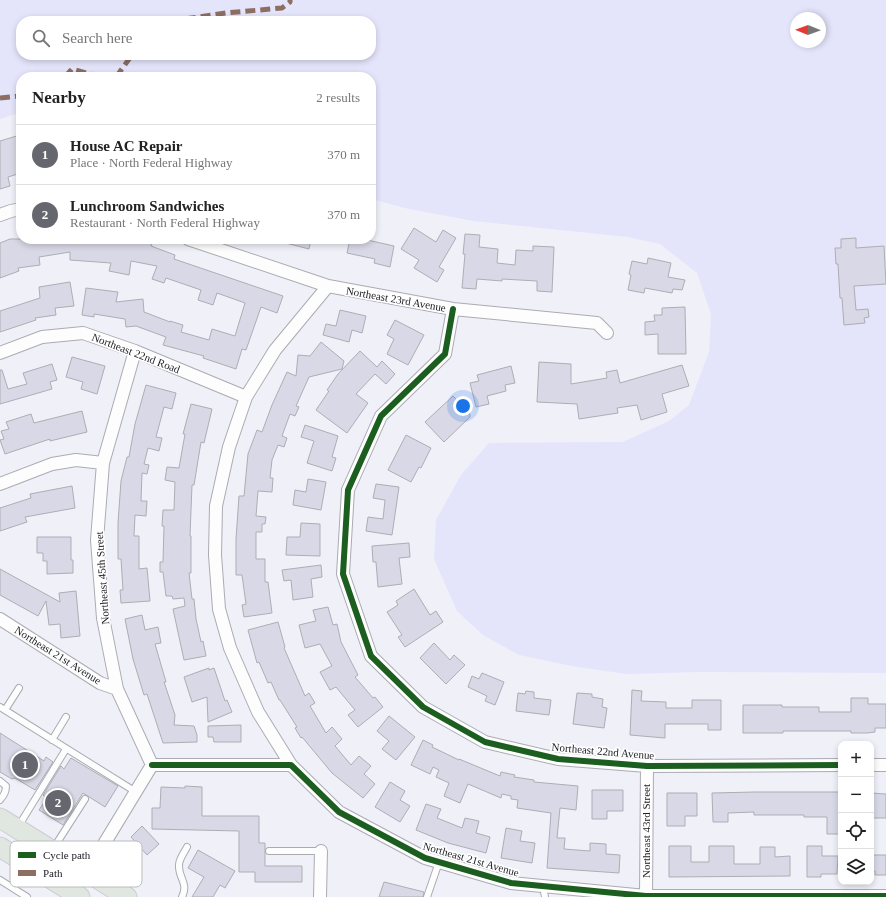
<!DOCTYPE html>
<meta charset="utf-8">
<style>
:root{--surface:#fff;--page:#f6f6f6;--text:#222;--muted:#767676;--line:#e0e0e0;--accent:#66666e}
body{margin:0;font-family:Georgia,serif;background:var(--page);color:var(--text)}
.controls{position:absolute;right:12px;bottom:12px;display:grid;overflow:hidden;border-radius:8px;box-shadow:0 2px 6px #0003}
.controls button{width:36px;height:36px;display:grid;place-items:center;padding:0;border:0;border-bottom:1px solid var(--line);background:var(--surface);color:var(--text);font:20px sans-serif}
.compass{position:absolute;left:790px;top:12px;width:36px;height:36px;border-radius:50%;background:var(--surface);box-shadow:0 2px 6px #0003;rotate:271deg}
.you{position:absolute;left:463px;top:406px;width:14px;height:14px;margin:-10px;border:3px solid #fff;border-radius:50%;background:#1a73e8;box-shadow:0 0 0 6px #1a73e833}
.badge{display:grid;place-items:center;width:26px;height:26px;border-radius:50%;background:var(--accent);color:#fff;font-size:13px;font-weight:700}
.pin{position:absolute;translate:-50% -50%;border:2px solid #fff;box-shadow:0 1px 4px #0006}
.list{margin:0;padding:0;list-style:none}
h2{display:flex;justify-content:space-between;align-items:center;height:52px;margin:0;padding:0 16px;font-size:17px}
h2 small{font-size:13px;font-weight:400;color:var(--muted)}
.list li{display:grid;grid-template-columns:26px 1fr auto;gap:12px;align-items:center;box-sizing:border-box;height:60px;padding:0 16px;border-top:1px solid var(--line)}
.list b{display:block;font-size:15px;white-space:nowrap}
.list p{margin:0;font-size:13px;white-space:nowrap;color:var(--muted)}
.list em{font-size:13px;font-style:normal;color:var(--muted)}
.icon{flex:none;width:22px;height:22px;fill:none;stroke:currentColor;stroke-width:2;stroke-linecap:round;stroke-linejoin:round}
.map{position:relative;flex:none;width:886px;height:897px;overflow:hidden}
.search{position:absolute;background:var(--surface);box-shadow:0 2px 6px #0003;left:16px;top:16px;width:360px;height:44px;display:flex;align-items:center;gap:10px;box-sizing:border-box;padding:0 14px;border-radius:16px;color:var(--muted);font-size:15px}
.panel{position:absolute;background:var(--surface);box-shadow:0 2px 6px #0003;left:16px;top:72px;width:360px;height:172px;border-radius:16px}
.map>svg:first-child{display:block}
.green{fill:#e4e4fb;fill-rule:evenodd}
.building{fill:#d9d8e6;stroke:#adadb4}
.lines{fill:none;stroke-linecap:round;stroke-linejoin:round}
.lane-casing{stroke:#ababb2;stroke-width:8}
.street-casing{stroke:#ababb2;stroke-width:14}
.primary-casing{stroke:#ccccd1;stroke-width:21}
.lane{stroke:#fdfdfe;stroke-width:6}
.street{stroke:#fdfdfe;stroke-width:12}
.primary{stroke:#e0e7e0;stroke-width:19}
.quiet{stroke:#8d6e63;stroke-width:5;stroke-dasharray:10 5;stroke-linecap:butt}
.cycleway-casing{stroke:#fff;stroke-width:8}
.cycleway{stroke:#1b5e20;stroke-width:6}
.labels{text-anchor:middle;stroke-width:3.5;stroke-linejoin:round;paint-order:stroke}
.street-label{font-size:11px;fill:#1b1b23;stroke:#fff}
.key{fill:#fff;stroke:#bbbbbd;stroke-width:1}
.key-label{font-size:11px;fill:#1b1b23}
</style>
<div class="map">
<svg width="886" height="897" viewBox="0 0 886 897">
<rect width="100%" height="100%" fill="#f0f0f9"/>
<path class="green" d="M 0,0 L 886,0 L 886,673 L 698,672 L 626,674 L 572,666 L 519,655 L 483,635 L 457,611 L 434,559 L 436,520 L 461,475 L 489,443 L 623,442 L 669,421 L 689,405 L 709,352 L 711,314 L 697,273 L 660,244 L 628,237 L 474,221 L 409,209 L 371,199 L 371,77 L 21,77 L 21,112 L 0,119 ZM 796,18 L 820,18 L 820,42 L 796,42 ZM 21,21 L 371,21 L 371,55 L 21,55 Z"/>
<path class="building" d="M 20,135 L 21,140 L 21,173 L 8,177 L 10,186 L 0,189 L 0,141 Z
M 414,228 L 436,242 L 443,230 L 456,238 L 439,267 L 444,270 L 437,282 L 414,268 L 419,260 L 401,249 Z
M 465,234 L 480,235 L 479,247 L 498,249 L 497,263 L 515,265 L 516,250 L 533,251 L 533,246 L 554,247 L 552,292 L 537,291 L 537,281 L 502,279 L 502,281 L 477,279 L 476,289 L 462,288 L 465,254 L 463,254 Z
M 856,238 L 856,248 L 884,246 L 886,284 L 854,286 L 856,310 L 868,309 L 869,317 L 864,318 L 865,323 L 844,325 L 842,298 L 840,298 L 838,264 L 836,264 L 835,248 L 841,248 L 841,239 Z
M 10,239 L 124,239 L 152,244 L 151,246 L 175,255 L 174,259 L 283,296 L 277,313 L 261,307 L 246,350 L 242,349 L 236,369 L 203,358 L 204,356 L 163,345 L 166,337 L 136,326 L 126,327 L 125,319 L 94,314 L 94,317 L 82,315 L 86,288 L 118,292 L 116,302 L 143,299 L 144,312 L 170,322 L 170,321 L 183,325 L 181,332 L 209,340 L 212,329 L 235,336 L 245,303 L 217,293 L 213,305 L 198,300 L 201,290 L 166,278 L 164,283 L 152,279 L 157,266 L 131,261 L 129,275 L 109,271 L 111,263 L 70,260 L 70,252 L 39,257 L 40,265 L 18,268 L 19,271 L 0,278 L 0,243 Z
M 282,239 L 311,239 L 309,249 L 282,242 Z
M 350,239 L 363,239 L 394,246 L 390,267 L 374,263 L 375,259 L 347,253 Z
M 648,258 L 671,263 L 668,277 L 685,280 L 682,290 L 673,289 L 672,293 L 645,288 L 644,293 L 628,290 L 631,275 L 629,274 L 632,261 L 647,264 Z
M 70,282 L 74,306 L 55,308 L 56,315 L 35,318 L 36,320 L 0,332 L 0,311 L 40,298 L 39,287 Z
M 685,307 L 686,354 L 658,354 L 658,334 L 645,335 L 645,322 L 655,321 L 654,315 L 662,315 L 662,308 Z
M 340,310 L 366,316 L 362,333 L 352,330 L 349,342 L 323,335 L 326,324 L 336,326 Z
M 395,320 L 424,335 L 408,365 L 387,354 L 394,339 L 387,335 Z
M 321,342 L 344,361 L 342,369 L 309,377 L 296,406 L 299,407 L 295,416 L 290,414 L 282,436 L 287,438 L 284,447 L 278,445 L 272,460 L 270,478 L 273,478 L 272,492 L 258,491 L 256,516 L 266,517 L 265,524 L 262,524 L 262,532 L 256,532 L 256,559 L 265,559 L 265,582 L 268,582 L 272,613 L 244,617 L 242,605 L 246,604 L 242,575 L 236,575 L 236,539 L 239,496 L 244,496 L 248,454 L 257,430 L 262,432 L 272,405 L 287,372 L 296,376 L 298,355 L 310,356 Z
M 360,351 L 377,367 L 382,361 L 395,374 L 386,384 L 375,374 L 356,394 L 368,403 L 347,433 L 316,410 L 329,391 L 327,390 L 338,374 Z
M 72,357 L 105,366 L 97,394 L 81,389 L 83,382 L 66,377 Z
M 539,362 L 571,364 L 571,384 L 607,378 L 606,372 L 617,370 L 620,383 L 682,365 L 689,386 L 662,394 L 667,412 L 641,420 L 637,405 L 617,408 L 618,413 L 579,419 L 577,404 L 537,402 Z
M 52,364 L 57,380 L 50,382 L 52,389 L 0,404 L 0,370 L 2,370 L 8,389 L 27,384 L 23,373 Z
M 511,366 L 515,383 L 505,385 L 506,391 L 487,396 L 489,404 L 476,407 L 470,383 L 479,381 L 477,375 Z
M 146,385 L 176,393 L 172,409 L 164,407 L 156,437 L 162,438 L 159,451 L 148,448 L 144,464 L 149,465 L 147,474 L 142,473 L 141,501 L 147,501 L 146,516 L 135,515 L 134,536 L 139,536 L 139,569 L 147,568 L 150,601 L 121,603 L 120,590 L 123,590 L 121,559 L 118,559 L 118,523 L 121,481 L 127,457 L 129,457 L 135,424 Z
M 453,396 L 470,414 L 470,417 L 444,442 L 425,422 Z
M 191,404 L 212,409 L 204,443 L 201,442 L 194,485 L 192,485 L 190,536 L 191,536 L 191,573 L 189,573 L 192,599 L 194,599 L 196,619 L 201,642 L 203,641 L 206,656 L 184,660 L 173,609 L 185,606 L 184,598 L 173,599 L 172,596 L 166,596 L 163,572 L 160,572 L 160,562 L 163,562 L 164,526 L 162,526 L 163,510 L 174,510 L 175,482 L 165,480 L 167,467 L 179,468 L 185,434 L 183,434 Z
M 82,411 L 87,432 L 50,441 L 50,439 L 5,454 L 0,440 L 4,439 L 1,431 L 9,429 L 6,422 L 31,414 L 34,423 Z
M 305,425 L 338,436 L 332,457 L 336,458 L 332,471 L 307,463 L 314,441 L 301,437 Z
M 406,435 L 431,448 L 421,468 L 419,467 L 411,482 L 388,470 Z
M 308,479 L 326,482 L 321,510 L 293,505 L 295,490 L 306,492 Z
M 376,484 L 399,487 L 392,535 L 366,531 L 368,517 L 383,519 L 385,500 L 373,498 Z
M 72,486 L 75,508 L 25,517 L 27,522 L 0,531 L 0,508 L 31,498 L 30,494 Z
M 301,523 L 320,524 L 320,556 L 286,555 L 287,537 L 300,537 Z
M 37,537 L 71,537 L 71,560 L 73,560 L 73,573 L 47,574 L 47,561 L 43,561 L 43,553 L 37,553 Z
M 409,543 L 410,557 L 399,558 L 402,584 L 378,587 L 376,562 L 373,562 L 372,546 Z
M 321,565 L 322,577 L 311,579 L 313,597 L 293,600 L 291,580 L 284,581 L 282,570 Z
M 0,569 L 60,602 L 59,593 L 76,591 L 80,636 L 61,638 L 60,624 L 49,625 L 46,601 L 38,616 L 0,595 Z
M 414,589 L 430,615 L 436,611 L 443,622 L 405,647 L 398,637 L 402,635 L 387,612 L 398,605 L 396,601 Z
M 328,607 L 333,625 L 337,624 L 341,642 L 358,675 L 355,677 L 373,698 L 375,697 L 383,707 L 358,727 L 348,715 L 355,710 L 336,687 L 330,690 L 320,672 L 332,666 L 320,644 L 305,648 L 299,625 L 316,621 L 313,610 Z
M 142,615 L 145,630 L 158,627 L 161,643 L 155,644 L 166,682 L 164,682 L 175,715 L 174,725 L 194,726 L 197,735 L 197,742 L 163,743 L 147,694 L 144,695 L 133,659 L 125,619 Z
M 278,622 L 285,647 L 284,648 L 305,696 L 309,693 L 315,703 L 310,706 L 326,733 L 332,727 L 342,739 L 335,746 L 351,765 L 359,756 L 371,766 L 364,774 L 375,784 L 363,798 L 332,773 L 302,737 L 301,738 L 295,728 L 297,727 L 280,700 L 279,700 L 271,682 L 268,683 L 259,662 L 257,663 L 248,630 Z
M 434,643 L 450,660 L 454,655 L 465,665 L 446,684 L 420,658 Z
M 209,668 L 209,670 L 214,668 L 225,701 L 227,700 L 232,712 L 208,722 L 207,697 L 192,702 L 184,677 Z
M 482,673 L 504,682 L 495,705 L 485,701 L 487,696 L 468,687 L 472,676 L 479,679 Z
M 632,690 L 642,691 L 641,701 L 666,702 L 666,708 L 692,708 L 692,700 L 721,700 L 721,730 L 708,730 L 708,724 L 665,724 L 665,738 L 630,735 Z
M 526,691 L 534,692 L 534,698 L 551,700 L 549,715 L 516,711 L 518,693 L 525,694 Z
M 577,693 L 592,694 L 592,697 L 603,699 L 602,707 L 607,708 L 604,728 L 573,724 Z
M 851,698 L 868,698 L 868,704 L 886,704 L 886,728 L 875,728 L 875,732 L 867,733 L 851,733 L 851,731 L 783,731 L 783,733 L 743,733 L 743,705 L 782,705 L 782,707 L 819,707 L 819,712 L 851,712 Z
M 389,716 L 415,737 L 396,760 L 382,749 L 389,741 L 377,731 Z
M 241,725 L 241,742 L 214,742 L 213,737 L 208,737 L 208,726 Z
M 0,733 L 44,761 L 46,757 L 53,762 L 35,790 L 15,778 L 12,779 L 0,772 Z
M 423,740 L 433,745 L 432,747 L 459,760 L 459,759 L 500,776 L 501,772 L 515,775 L 514,777 L 534,780 L 534,782 L 578,786 L 576,810 L 560,808 L 557,838 L 565,838 L 564,849 L 590,851 L 590,843 L 606,844 L 606,854 L 620,855 L 619,873 L 547,868 L 551,813 L 517,808 L 518,800 L 511,799 L 511,796 L 502,794 L 501,798 L 468,784 L 460,803 L 444,796 L 449,783 L 436,777 L 439,770 L 433,767 L 430,774 L 411,765 Z
M 71,758 L 118,786 L 105,807 L 83,793 L 63,825 L 39,810 L 47,798 L 43,795 L 61,766 L 64,769 Z
M 390,782 L 405,791 L 400,800 L 410,806 L 400,822 L 375,807 Z
M 185,786 L 202,787 L 202,816 L 259,816 L 259,843 L 265,843 L 265,866 L 302,866 L 302,882 L 255,882 L 255,872 L 239,872 L 239,831 L 152,829 L 152,808 L 160,808 L 161,787 L 185,788 Z
M 592,790 L 623,790 L 623,811 L 607,811 L 607,819 L 592,819 Z
M 755,792 L 841,792 L 841,834 L 827,834 L 827,817 L 804,817 L 804,815 L 754,815 L 754,812 L 728,813 L 728,822 L 713,822 L 712,793 Z
M 667,793 L 697,793 L 697,816 L 685,816 L 685,826 L 667,826 Z
M 871,793 L 886,794 L 886,818 L 871,818 Z
M 426,804 L 441,809 L 437,818 L 462,828 L 465,818 L 479,821 L 476,833 L 490,837 L 486,853 L 448,843 L 416,830 Z
M 142,826 L 159,844 L 147,855 L 131,837 Z
M 506,828 L 522,831 L 520,841 L 535,843 L 532,863 L 501,858 Z
M 669,846 L 691,846 L 691,862 L 709,862 L 709,846 L 734,846 L 734,864 L 760,864 L 760,847 L 775,847 L 775,857 L 790,856 L 790,876 L 669,877 Z
M 807,846 L 822,846 L 822,856 L 838,856 L 837,874 L 821,874 L 821,877 L 807,877 Z
M 198,850 L 235,871 L 225,888 L 220,885 L 213,897 L 192,897 L 204,877 L 188,868 Z
M 871,855 L 886,855 L 886,875 L 875,875 L 875,871 L 871,871 Z
M 384,882 L 424,892 L 423,897 L 379,897 Z"/>
<g class="lines">
<defs>
<path id="lane" d="M 0,707 L 136,792
M 5,710 L 19,688
M 52,740 L 66,717
M 0,781 L 6,786 C 6,792 4,795 0,800
M 18,827 L 66,749
M 53,849 L 85,799
M 269,851 L 321,851
M 0,880 L 27,897
M 543,886 L 545,897
M 182,897 C 189,883 178,878 179,865 C 179,859 184,853 187,847
M 427,897 L 439,862"/>
<path id="street" d="M 0,215 L 11,211 L 21,209
M 188,239 L 328,286 L 453,309 L 597,323 L 607,333
M 453,309 L 445,354 L 381,416 L 348,490 L 343,574 L 371,656 L 423,707 L 485,742 L 558,759 L 647,766 L 841,765
M 135,351 L 103,463 L 97,540 L 103,618 L 117,689 L 152,765
M 0,353 L 42,337 L 83,333 L 135,351 L 246,397
M 0,484 L 52,464 L 76,460 L 103,463
M 0,619 L 100,683 L 117,689
M 152,765 L 291,765 L 339,812 L 425,858 L 511,883 L 646,896 L 886,896
M 291,765 L 258,712 L 230,648 L 219,609 L 215,555 L 216,506 L 229,447 L 246,397 L 275,350 L 328,286
M 871,765 L 886,765
M 87,872 L 152,765
M 320,897 L 321,851
M 646,897 L 647,766"/>
<path id="primary" d="M 0,818 L 127,897
M 0,847 L 80,897"/>
</defs>
<use href="#lane" class="lane-casing"/>
<use href="#street" class="street-casing"/>
<use href="#primary" class="primary-casing"/>
<use href="#lane" class="lane"/>
<use href="#street" class="street"/>
<use href="#primary" class="primary"/>
<path class="quiet" d="M 171,21 L 226,13 L 282,8 L 290,2 L 290,0
M 65,77 L 72,69 L 101,77
M 116,77 L 132,55
M 0,98 L 21,96"/>
<defs>
<path id="cycleway" d="M 453,309 L 445,354 L 381,416 L 348,490 L 343,574 L 371,656 L 423,707 L 485,742 L 558,759 L 647,766 L 841,765
M 152,765 L 291,765 L 339,812 L 425,858 L 511,883 L 646,896 L 886,896"/>
</defs>
<use href="#cycleway" class="cycleway-casing"/>
<use href="#cycleway" class="cycleway"/>
</g>
<g class="labels">
<g class="street-label">
<text transform="translate(396 299) rotate(10)" y="4">Northeast 23rd Avenue</text>
<text transform="translate(136 353) rotate(21)" y="4">Northeast 22nd Road</text>
<text transform="translate(102 578) rotate(-94)" y="4">Northeast 45th Street</text>
<text transform="translate(58 655) rotate(32)" y="4">Northeast 21st Avenue</text>
<text transform="translate(603 751) rotate(5)" y="4">Northeast 22nd Avenue</text>
<text transform="translate(646 831) rotate(-90)" y="4">Northeast 43rd Street</text>
<text transform="translate(471 859) rotate(16)" y="4">Northeast 21st Avenue</text>
</g>
</g>
<rect x="10" y="841" width="132" height="46" rx="6" class="key"/>
<rect x="18" y="852" width="18" height="6" fill="#1b5e20"/>
<rect x="18" y="870" width="18" height="6" fill="#8d6e63"/>
<g class="key-label">
<text x="43" y="859">Cycle path</text>
<text x="43" y="877">Path</text>
</g>
</svg>
<div class="controls">
<button>+</button>
<button>−</button>
<button><svg class="icon" aria-label="locate" viewBox="0 0 24 24"><circle cx="12" cy="12" r="6"/><path d="M12 2v4M12 18v4M2 12h4M18 12h4"/></svg></button>
<button><svg class="icon" aria-label="layers" viewBox="0 0 24 24"><path d="M12 4l9 5-9 5-9-5zM3 14l9 5 9-5"/></svg></button>
</div>
<svg class="compass" viewBox="-18 -18 36 36"><path d="M0-13l5 13h-10z" fill="#e53935"/><path d="M0 13l5-13h-10z" fill="#767676"/></svg>
<div class="you"></div>
<div class="pin badge" style="left:25px;top:765px">1</div>
<div class="pin badge" style="left:58px;top:803px">2</div>
<div class="search"><svg class="icon" aria-label="search" viewBox="0 0 24 24"><circle cx="10" cy="10" r="6"/><path d="M15 15l6 6"/></svg>Search here</div>
<section class="panel">
<h2>Nearby<small>2 results</small></h2>
<ul class="list">
<li><span class="badge">1</span><div><b>House AC Repair</b><p>Place · North Federal Highway</p></div><em>370 m</em></li>
<li><span class="badge">2</span><div><b>Lunchroom Sandwiches</b><p>Restaurant · North Federal Highway</p></div><em>370 m</em></li>
</ul>
</section>
</div>
